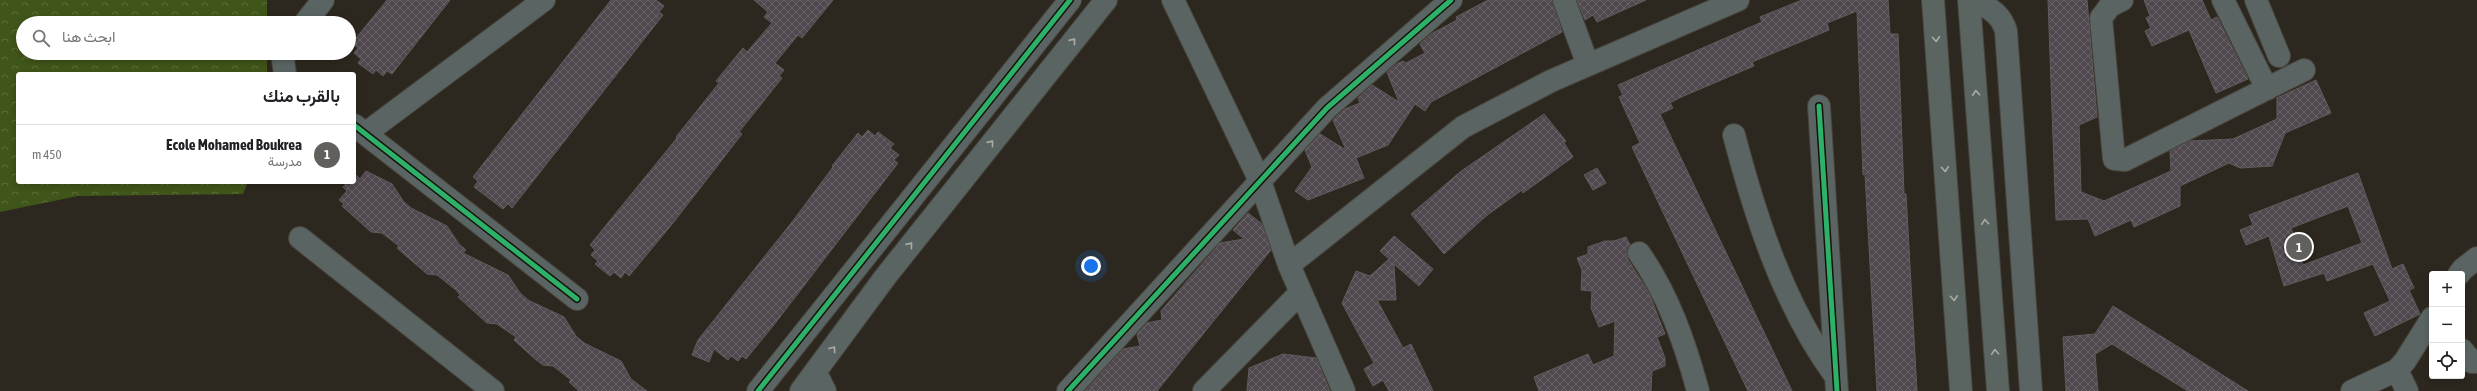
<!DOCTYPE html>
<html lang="ar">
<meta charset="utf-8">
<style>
:root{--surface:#fff;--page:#f6f6f6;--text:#202124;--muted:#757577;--line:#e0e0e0;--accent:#61605d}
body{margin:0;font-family:"Asap Condensed",Vazirmatn,sans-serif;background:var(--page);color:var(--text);direction:rtl}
.controls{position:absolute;right:12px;bottom:12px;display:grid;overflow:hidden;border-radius:4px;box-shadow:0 2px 6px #0003}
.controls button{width:36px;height:36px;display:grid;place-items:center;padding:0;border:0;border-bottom:1px solid var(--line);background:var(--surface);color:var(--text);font:20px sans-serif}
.you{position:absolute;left:1091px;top:266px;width:14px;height:14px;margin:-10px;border:3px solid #fff;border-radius:50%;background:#1a73e8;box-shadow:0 0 0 6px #1a73e833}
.badge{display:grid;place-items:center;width:26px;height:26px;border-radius:50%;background:var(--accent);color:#fff;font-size:13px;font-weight:700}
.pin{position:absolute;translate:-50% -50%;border:2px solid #fff;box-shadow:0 1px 4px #0006}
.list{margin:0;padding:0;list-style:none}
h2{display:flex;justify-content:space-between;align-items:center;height:52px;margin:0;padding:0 16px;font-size:17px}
h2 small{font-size:13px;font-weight:400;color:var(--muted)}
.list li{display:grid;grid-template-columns:26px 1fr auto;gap:12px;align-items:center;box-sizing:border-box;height:60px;padding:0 16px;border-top:1px solid var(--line)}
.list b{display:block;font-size:15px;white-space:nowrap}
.list p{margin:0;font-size:13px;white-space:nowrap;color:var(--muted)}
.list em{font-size:13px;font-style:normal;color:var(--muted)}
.icon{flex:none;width:22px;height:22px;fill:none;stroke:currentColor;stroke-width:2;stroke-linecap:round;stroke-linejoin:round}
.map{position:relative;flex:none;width:2477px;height:391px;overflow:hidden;direction:ltr}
.search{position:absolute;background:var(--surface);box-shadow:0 2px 6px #0003;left:16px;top:16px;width:340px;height:44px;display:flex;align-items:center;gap:10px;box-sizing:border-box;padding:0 14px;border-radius:22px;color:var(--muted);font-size:15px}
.panel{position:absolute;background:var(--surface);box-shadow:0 2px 6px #0003;left:16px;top:72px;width:340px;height:112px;border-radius:4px;direction:rtl}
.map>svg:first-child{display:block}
.forest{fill:url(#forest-crowns)}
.building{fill:url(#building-cross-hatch);stroke:#5f5c5c;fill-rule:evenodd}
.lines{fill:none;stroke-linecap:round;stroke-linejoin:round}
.minor-casing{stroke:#48443c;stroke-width:24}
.major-casing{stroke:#48443c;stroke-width:24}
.minor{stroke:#5a6563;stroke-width:22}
.major{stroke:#5a6460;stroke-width:22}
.cycleway-casing{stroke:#16120b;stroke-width:8}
.cycleway{stroke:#2db169;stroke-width:5}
.oneway{stroke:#aaaca4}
.oneway2{stroke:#aaaca6}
</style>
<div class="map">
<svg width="2477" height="391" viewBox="0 0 2477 391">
<defs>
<pattern id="forest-crowns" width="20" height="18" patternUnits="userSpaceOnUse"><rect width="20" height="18" fill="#405519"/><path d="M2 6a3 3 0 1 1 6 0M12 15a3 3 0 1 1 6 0" fill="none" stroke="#5c6e3a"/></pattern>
<pattern id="building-cross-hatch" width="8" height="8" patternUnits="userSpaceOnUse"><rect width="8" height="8" fill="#4f484f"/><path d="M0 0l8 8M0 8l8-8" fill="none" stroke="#696368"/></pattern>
</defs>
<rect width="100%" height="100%" fill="#2c281f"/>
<path class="forest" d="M 0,0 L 267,0 L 267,23 L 23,23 L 23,53 L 267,53 L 267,74 L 18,74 L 18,182 L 248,182 L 243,194 L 78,196 L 0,212 Z"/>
<path class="building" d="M 387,0 L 450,0 L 392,74 L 387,71 L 383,76 L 376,70 L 373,74 L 358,63 L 361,59 L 354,53 L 358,48 L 352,43 Z
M 611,0 L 656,0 L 664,6 L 659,12 L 663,15 L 512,208 L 508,204 L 503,209 L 474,187 L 478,181 L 473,177 Z
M 754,0 L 833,0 L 802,38 L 798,35 L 775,63 L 784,70 L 779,76 L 782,78 L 739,132 L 742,134 L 673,223 L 629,276 L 625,272 L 621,278 L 614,272 L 610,276 L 595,264 L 598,261 L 591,255 L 595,250 L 590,245 L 677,138 L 676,137 L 719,83 L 716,81 L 743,48 L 747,52 L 772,23 L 764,17 L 768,12 Z
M 1488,0 L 1552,0 L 1562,32 L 1431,102 L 1425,111 L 1415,104 L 1388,145 L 1356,158 L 1364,178 L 1308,200 L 1295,191 L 1312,167 L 1305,150 L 1320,134 L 1346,150 L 1333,120 L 1336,117 L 1345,109 L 1360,103 L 1358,98 L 1372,85 L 1399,102 L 1387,72 L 1397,64 L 1403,61 L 1406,63 L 1425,53 L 1420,44 L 1431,34 L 1457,20 L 1456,17 Z
M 1577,0 L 1646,0 L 1597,22 L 1593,15 L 1585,20 Z
M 1802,0 L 1888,0 L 1890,34 L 1898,34 L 1904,194 L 1906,194 L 1917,391 L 1877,391 L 1865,174 L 1863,175 L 1857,11 L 1827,23 L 1829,30 L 1752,62 L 1754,66 L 1679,98 L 1670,103 L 1673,108 L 1660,114 L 1792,391 L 1748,391 L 1632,147 L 1640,143 L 1619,97 L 1623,95 L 1618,85 L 1762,22 L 1760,17 Z
M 2048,0 L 2087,0 L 2097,117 L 2079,125 L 2081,192 L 2104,201 L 2171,171 L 2170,151 L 2190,141 L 2233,139 L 2277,119 L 2277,98 L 2316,80 L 2331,113 L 2285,133 L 2272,166 L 2240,168 L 2229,163 L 2180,186 L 2180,206 L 2134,227 L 2131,220 L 2095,236 L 2088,219 L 2056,220 Z
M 2144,0 L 2202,0 L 2211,20 L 2217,17 L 2248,79 L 2216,93 L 2189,30 L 2152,46 L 2145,31 L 2151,28 L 2146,18 L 2150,16 Z
M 1544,114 L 1566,141 L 1564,143 L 1573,157 L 1523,193 L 1522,190 L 1486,216 L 1444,254 L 1411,214 L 1460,172 Z
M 868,130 L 875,136 L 878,132 L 894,144 L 890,148 L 899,155 L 894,160 L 898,163 L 773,326 L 746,359 L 742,356 L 738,361 L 731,356 L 728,360 L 714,349 L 709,362 L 692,355 L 698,340 L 792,222 L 833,167 L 832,166 L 858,133 L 862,137 Z
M 1597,168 L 1606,183 L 1593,190 L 1584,175 Z
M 366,171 L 392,184 L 404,202 L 411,208 L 447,226 L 459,244 L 466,250 L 463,253 L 508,275 L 520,293 L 528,300 L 564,317 L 576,336 L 584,343 L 621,361 L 631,379 L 647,391 L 579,391 L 569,382 L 571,380 L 553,366 L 543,365 L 535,359 L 514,340 L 516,337 L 497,324 L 487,323 L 458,297 L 460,295 L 456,290 L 437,275 L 427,274 L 397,248 L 399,246 L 382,233 L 371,232 L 342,206 L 344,204 L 339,200 L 347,191 L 343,187 L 348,182 L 354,182 L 355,174 L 360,179 Z
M 2358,173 L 2392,269 L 2403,264 L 2414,288 L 2409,290 L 2420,314 L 2375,336 L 2364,313 L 2390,301 L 2373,264 L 2327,281 L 2324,273 L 2284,286 L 2269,236 L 2246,245 L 2240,230 L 2253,225 L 2249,215 ZM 2348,206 L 2362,243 L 2303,265 L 2291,228 Z
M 1248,213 L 1262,224 L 1271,250 L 1157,391 L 1085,391 L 1123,349 L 1140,346 L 1137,334 L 1147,323 L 1162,320 L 1161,311 L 1220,243 L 1244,239 L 1233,230 Z
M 1394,236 L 1433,269 L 1419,286 L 1394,264 L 1396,300 L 1377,300 L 1403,348 L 1411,344 L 1433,391 L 1389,391 L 1383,380 L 1373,386 L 1364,369 L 1374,363 L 1342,303 L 1356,271 L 1370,276 L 1389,259 L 1380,251 Z
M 1626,237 L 1630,245 L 1627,253 L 1628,260 L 1649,293 L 1665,334 L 1657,337 L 1665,358 L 1665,366 L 1652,371 L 1651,391 L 1539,391 L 1534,377 L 1588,354 L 1593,365 L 1614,356 L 1615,321 L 1599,327 L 1591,308 L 1592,291 L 1581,290 L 1582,270 L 1577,258 L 1588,254 L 1588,247 L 1605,241 L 1614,241 Z
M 2113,306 L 2248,391 L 2188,391 L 2112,344 L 2095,354 L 2098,391 L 2066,391 L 2063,337 L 2095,334 Z
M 1283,354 L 1316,358 L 1330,391 L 1247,391 L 1249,368 Z"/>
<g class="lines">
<defs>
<path id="minor" d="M 1173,0 L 1260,181 L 1289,265 L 1344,391
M 1564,0 L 1588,65
M 1976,0 C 1990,9 2001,14 2006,31 L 2031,391
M 2122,0 L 2110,6 L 2101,18 L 2114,159 L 2125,160 L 2304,70
M 2223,0 L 2267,89
M 2256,0 L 2279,56
M 305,23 L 323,0
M 285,74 L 283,60 L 286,53
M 1819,106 L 1837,391
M 354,125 L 577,299
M 366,133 L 544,0
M 1734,135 C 1756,219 1784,306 1836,377
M 300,238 L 493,391
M 1639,253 C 1668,294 1685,343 1698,391
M 1289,265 L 1463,127 L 1551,81 L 1738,0
M 2459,274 L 2463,269 L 2477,258
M 2462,350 L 2472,362 L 2477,362
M 2397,370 L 2407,391
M 816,373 L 825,391
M 758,391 L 1070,0
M 801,391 L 886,276 L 1106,0
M 1068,391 L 1327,108 L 1451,0
M 1204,391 L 1301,292
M 2352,391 L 2397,370 L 2405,361 L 2432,318"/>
<path id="major" d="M 1933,0 L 1961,391
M 1969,0 L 1998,391"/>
</defs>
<use href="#minor" class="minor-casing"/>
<use href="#major" class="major-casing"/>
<use href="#minor" class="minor"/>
<use href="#major" class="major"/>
<defs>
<path id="cycleway" d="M 1819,106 L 1837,391
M 354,125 L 577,299
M 758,391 L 1070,0
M 1068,391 L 1327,108 L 1451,0"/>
</defs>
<use href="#cycleway" class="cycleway-casing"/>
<use href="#cycleway" class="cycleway"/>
</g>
<defs><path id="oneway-chevron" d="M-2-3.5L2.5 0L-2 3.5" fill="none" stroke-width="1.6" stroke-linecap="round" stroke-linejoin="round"/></defs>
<g class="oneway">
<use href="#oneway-chevron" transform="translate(1936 39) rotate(86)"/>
<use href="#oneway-chevron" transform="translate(1976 93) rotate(-94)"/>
<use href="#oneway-chevron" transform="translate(1945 169) rotate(86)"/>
<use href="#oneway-chevron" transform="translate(1985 222) rotate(-94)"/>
<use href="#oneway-chevron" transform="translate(1954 298) rotate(86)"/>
<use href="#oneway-chevron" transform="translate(1995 352) rotate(-94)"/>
</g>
<g class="oneway2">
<use href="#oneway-chevron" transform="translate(1073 41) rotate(-51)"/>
<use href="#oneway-chevron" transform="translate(991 143) rotate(-51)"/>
<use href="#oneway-chevron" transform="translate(910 245) rotate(-51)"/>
<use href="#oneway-chevron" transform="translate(833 349) rotate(-54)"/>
</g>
</svg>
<div class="controls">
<button>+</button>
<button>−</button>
<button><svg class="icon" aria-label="locate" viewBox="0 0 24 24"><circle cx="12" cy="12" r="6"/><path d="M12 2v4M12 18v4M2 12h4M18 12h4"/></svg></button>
</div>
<div class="you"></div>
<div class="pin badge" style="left:2299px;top:247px">1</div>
<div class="search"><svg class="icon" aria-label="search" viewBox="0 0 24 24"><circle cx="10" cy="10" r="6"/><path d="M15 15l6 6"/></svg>ابحث هنا</div>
<section class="panel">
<h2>بالقرب منك<small></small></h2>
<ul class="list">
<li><span class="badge">1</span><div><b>Ecole Mohamed Boukrea</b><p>مدرسة</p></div><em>450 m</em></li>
</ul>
</section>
</div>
